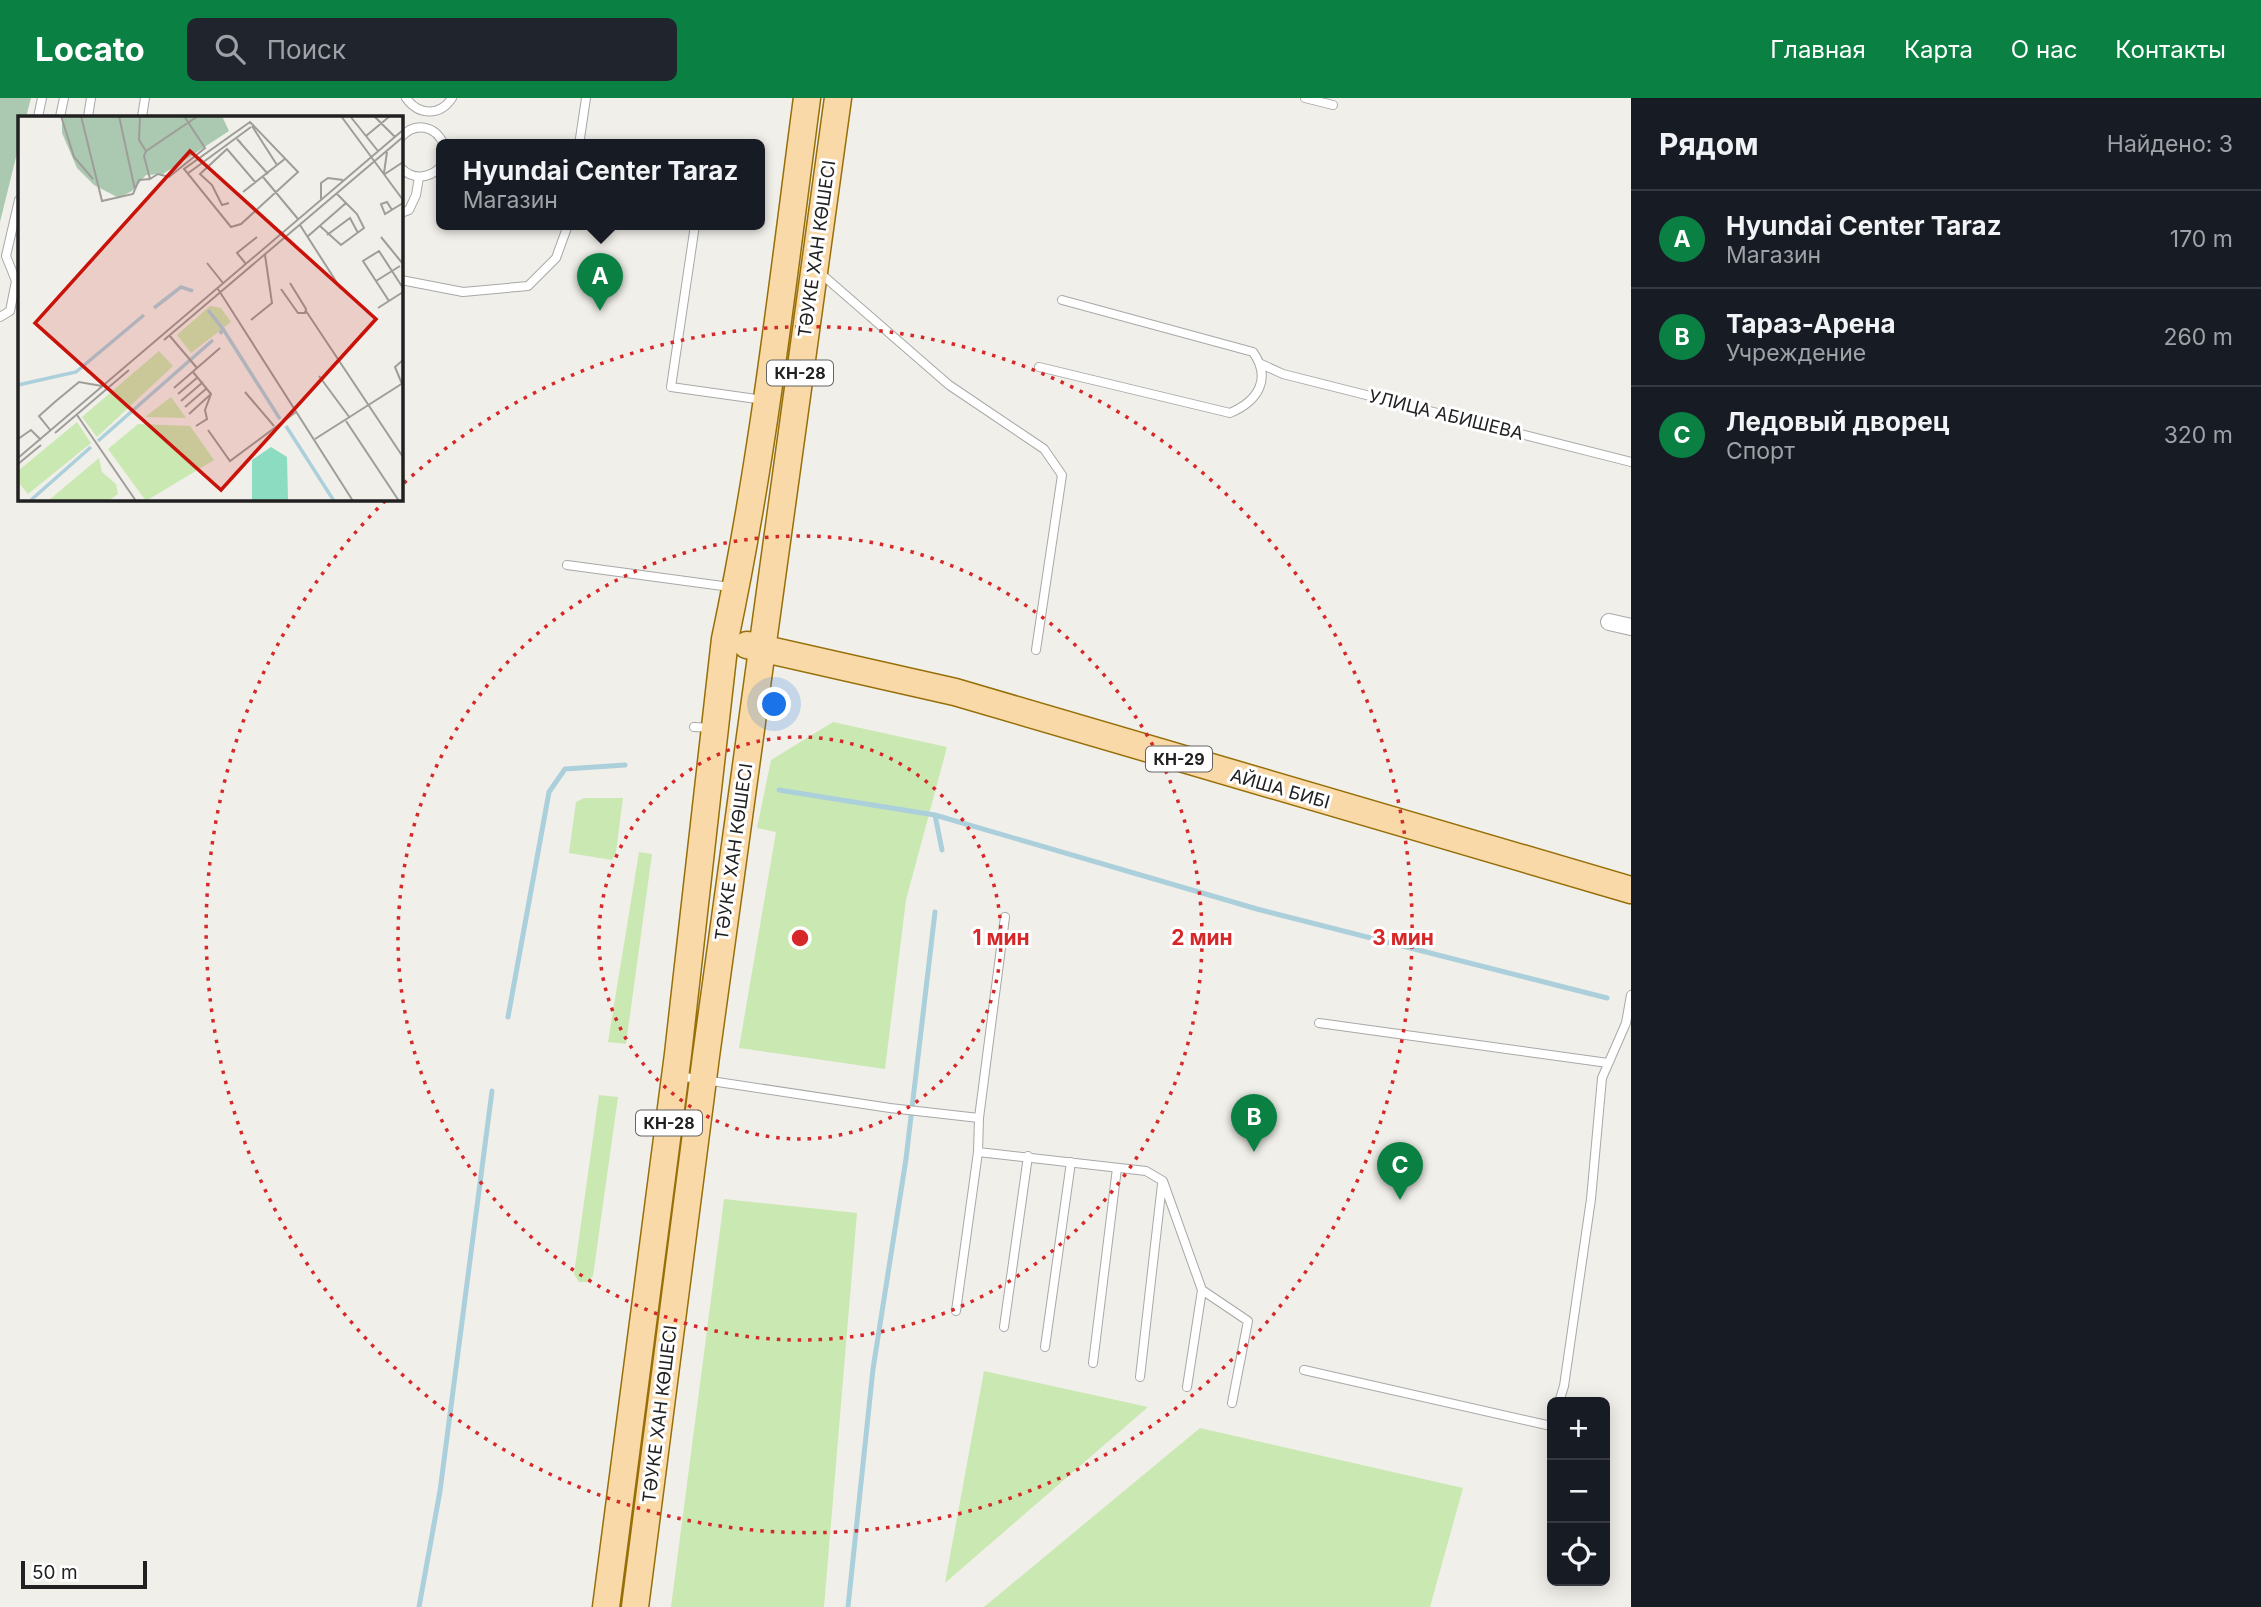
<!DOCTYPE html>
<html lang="ru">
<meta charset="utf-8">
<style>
:root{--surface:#171b24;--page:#20242c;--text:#f1f3f6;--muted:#9ea1a6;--line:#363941;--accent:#0b8043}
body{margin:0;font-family:Inter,sans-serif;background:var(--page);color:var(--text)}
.controls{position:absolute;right:21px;bottom:21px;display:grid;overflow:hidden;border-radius:10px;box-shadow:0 4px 18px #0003}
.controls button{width:63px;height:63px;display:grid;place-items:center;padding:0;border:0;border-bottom:2px solid var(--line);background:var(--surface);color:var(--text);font:35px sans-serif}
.scale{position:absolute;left:21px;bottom:18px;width:126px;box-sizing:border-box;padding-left:7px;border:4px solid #212121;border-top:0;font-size:19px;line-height:24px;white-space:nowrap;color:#212121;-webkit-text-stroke:5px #fff;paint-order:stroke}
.you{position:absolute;left:775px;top:607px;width:24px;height:24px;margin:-18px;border:5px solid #fff;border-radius:50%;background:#1a73e8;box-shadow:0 0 0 10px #1a73e833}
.badge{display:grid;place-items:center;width:46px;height:46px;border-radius:50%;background:var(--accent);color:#fff;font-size:23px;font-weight:700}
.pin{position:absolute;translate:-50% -58px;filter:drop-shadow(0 2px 4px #0008)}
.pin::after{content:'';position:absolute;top:37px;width:24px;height:21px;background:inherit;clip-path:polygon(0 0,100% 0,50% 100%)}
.popup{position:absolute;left:436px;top:41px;width:329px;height:91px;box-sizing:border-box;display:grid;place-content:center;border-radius:10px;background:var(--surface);filter:drop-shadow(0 2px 5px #0005);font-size:23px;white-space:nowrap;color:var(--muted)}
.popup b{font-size:26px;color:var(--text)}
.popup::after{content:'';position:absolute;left:50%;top:100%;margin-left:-14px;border:14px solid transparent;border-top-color:var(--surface)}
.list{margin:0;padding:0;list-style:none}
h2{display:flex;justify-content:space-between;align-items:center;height:91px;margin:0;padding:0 28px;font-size:30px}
h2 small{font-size:23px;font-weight:400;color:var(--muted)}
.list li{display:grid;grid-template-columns:46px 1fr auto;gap:21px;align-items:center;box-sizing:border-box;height:98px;padding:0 28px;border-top:2px solid var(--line)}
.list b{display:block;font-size:26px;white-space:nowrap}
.list p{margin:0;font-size:23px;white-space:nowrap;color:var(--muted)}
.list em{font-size:23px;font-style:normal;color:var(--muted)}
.icon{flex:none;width:38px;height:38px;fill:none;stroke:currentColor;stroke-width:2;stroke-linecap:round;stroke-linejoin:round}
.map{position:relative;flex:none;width:1631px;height:1509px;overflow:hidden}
header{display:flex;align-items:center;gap:42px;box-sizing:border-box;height:98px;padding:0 35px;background:var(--accent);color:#fff}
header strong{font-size:33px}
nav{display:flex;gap:38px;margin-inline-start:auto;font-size:24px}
.search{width:490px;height:63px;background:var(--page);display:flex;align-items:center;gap:18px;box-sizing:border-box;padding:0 24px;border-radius:10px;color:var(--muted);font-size:26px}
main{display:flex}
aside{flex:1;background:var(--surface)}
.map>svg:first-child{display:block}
.grass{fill:#cae8b2}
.cemetery{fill:#abc9b1}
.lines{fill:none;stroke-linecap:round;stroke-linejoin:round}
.stream{stroke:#accfdc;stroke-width:5}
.service-casing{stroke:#a8a8a8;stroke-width:10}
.minor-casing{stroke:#a8a8a8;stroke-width:18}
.primary-casing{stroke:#976f08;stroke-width:29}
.service{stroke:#fff;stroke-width:8}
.minor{stroke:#fff;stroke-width:16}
.primary{stroke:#f8d9a7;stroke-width:26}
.ring{fill:none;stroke:#d62828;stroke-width:3.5;stroke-dasharray:3.5 7}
.labels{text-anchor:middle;stroke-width:6;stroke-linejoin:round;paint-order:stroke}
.shield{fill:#fff;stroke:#646464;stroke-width:2}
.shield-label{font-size:16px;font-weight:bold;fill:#212121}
.street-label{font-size:18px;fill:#212121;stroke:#fff}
.inset-river{fill:none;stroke:#accfdc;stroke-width:3.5}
.inset-road{fill:none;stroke:#9e9d99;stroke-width:2}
.view{fill:#c9130a;fill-opacity:0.15;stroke:#c9130a;stroke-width:3.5}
.inset-edge{fill:none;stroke:#212121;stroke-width:3.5}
.centre{fill:#d62828;stroke:#fff;stroke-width:3.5}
.ring-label{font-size:21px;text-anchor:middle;font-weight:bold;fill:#d62828;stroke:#fff;stroke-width:6;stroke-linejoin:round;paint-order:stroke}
</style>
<header>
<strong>Locato</strong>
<div class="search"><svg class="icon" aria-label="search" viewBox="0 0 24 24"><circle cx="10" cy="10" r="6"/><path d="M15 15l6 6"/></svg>Поиск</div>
<nav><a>Главная</a><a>Карта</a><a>О нас</a><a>Контакты</a></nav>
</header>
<main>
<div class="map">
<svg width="1631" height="1509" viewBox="0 0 1631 1509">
<rect width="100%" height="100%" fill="#f1efe9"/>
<path class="grass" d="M 833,624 L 947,649 L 906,802 L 885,971 L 739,950 L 776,734 L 757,730 L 771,662 Z
M 584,700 L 623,700 L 616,754 L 612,762 L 569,755 L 576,704 Z
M 639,754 L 652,756 L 626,946 L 608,944 Z
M 599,997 L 618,999 L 593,1178 L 587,1184 L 579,1184 L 574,1176 Z
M 724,1101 L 857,1115 L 824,1509 L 671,1509 Z
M 984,1273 L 1148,1309 L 945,1485 Z
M 1200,1330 L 1463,1390 L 1430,1509 L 984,1509 Z"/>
<path class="cemetery" d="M 0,0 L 31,0 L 26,19 L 19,19 L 19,47 L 0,124 Z"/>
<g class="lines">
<path class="stream" d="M 779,692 L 935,717 L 942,752
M 935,717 L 1257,811 L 1607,900
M 508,919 L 549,694 L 565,671 L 625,667
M 419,1509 L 440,1393 L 492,993
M 848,1509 L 873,1271 L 906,1061 L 935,814"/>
<defs>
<path id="service" d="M 406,0 C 419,18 440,18 452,0
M 1305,0 L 1333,7
M 38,19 L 42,0
M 60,19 L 64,0
M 88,19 L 91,0
M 142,19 L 145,0
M 401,39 C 416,23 436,28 444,47
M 579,47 L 586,0
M 401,70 C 413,82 428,81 441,69
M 401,115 L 409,112 L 416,97 L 419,79
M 695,127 L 671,289 L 764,302
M 819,174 L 949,287 L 1044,351 L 1062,377 L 1036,552
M 401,182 L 463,194 L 528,188 L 556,160 L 568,127
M 0,219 L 10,213 L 16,183 L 6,158 L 19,102
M 1261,266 L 1283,276 L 1631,364
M 1039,269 L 1230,315 C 1258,303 1272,281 1253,254 L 1062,202
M 567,467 L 730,489
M 694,629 L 712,630
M 1319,925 L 1608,965
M 678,978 L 890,1010 L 979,1020
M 978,1054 L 1146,1073 L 1163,1083 L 1202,1192 L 1248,1223 L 1232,1305
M 956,1213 L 978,1054 L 979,1020 L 1005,819
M 1004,1229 L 1028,1058
M 1045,1249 L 1071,1064
M 1093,1265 L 1117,1070
M 1304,1272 L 1551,1328 L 1552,1323
M 1140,1279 L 1162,1086
M 1187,1289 L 1202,1192
M 1559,1304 L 1564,1288 L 1591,1101 L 1602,980 L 1626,925 L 1631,897"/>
<path id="minor" d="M 1609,524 L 1631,529"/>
<path id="primary" d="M 747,547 L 955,594 L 1631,792
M 606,1509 L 678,956 L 725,541 C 763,363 783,181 807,0
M 635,1509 L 706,958 L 838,0"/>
</defs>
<use href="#service" class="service-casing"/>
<use href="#minor" class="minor-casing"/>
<use href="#primary" class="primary-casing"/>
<use href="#service" class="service"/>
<use href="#minor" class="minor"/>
<use href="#primary" class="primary"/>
</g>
<g class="ring">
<circle cx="800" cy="840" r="201"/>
<circle cx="800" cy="840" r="402"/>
<path d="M404 385A603 603 0 1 1 385 403"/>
</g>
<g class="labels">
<g class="shield">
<rect x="767" y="262.5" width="66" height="25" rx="5"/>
<rect x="1146" y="648.5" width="66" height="25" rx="5"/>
<rect x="636" y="1012.5" width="66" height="25" rx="5"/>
</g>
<g class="shield-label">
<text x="800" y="281">КН-28</text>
<text x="1179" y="667">КН-29</text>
<text x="669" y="1031">КН-28</text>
</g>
<g class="street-label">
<text transform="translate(817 151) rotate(-82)" y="6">ТӘУКЕ ХАН КӨШЕСІ</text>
<text transform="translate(1446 317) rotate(14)" y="6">УЛИЦА АБИШЕВА</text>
<text transform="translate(1280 691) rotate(16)" y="6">АЙША БИБІ</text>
<text transform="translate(734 754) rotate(-82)" y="6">ТӘУКЕ ХАН КӨШЕСІ</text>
<text transform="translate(660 1316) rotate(-83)" y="6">ТӘУКЕ ХАН КӨШЕСІ</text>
</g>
</g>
<g transform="translate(18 18)">
<rect width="385" height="385" fill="#f1efe9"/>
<path d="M 192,190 L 203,192 L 213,206 L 173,237 L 159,219 ZM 141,235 L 155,250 L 79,321 L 64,301 ZM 153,281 L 168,302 L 127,301 ZM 59,306 L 73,327 L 10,378 L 0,366 L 0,355 ZM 120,308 L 172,310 L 196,344 L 128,385 L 90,333 ZM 81,342 L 84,356 L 98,368 L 100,378 L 90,385 L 30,385 Z" fill="#cae8b2"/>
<path d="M 44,0 L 204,0 L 211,15 L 145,58 L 128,59 L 114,75 L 101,82 L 76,69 L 59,52 L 44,17 Z" fill="#abc9b1"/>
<path d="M 253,331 L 269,341 L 270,385 L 234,385 L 234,344 Z" fill="#8bdcc0"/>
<path class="inset-river" d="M 136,192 L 163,171 L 175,175M 190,194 L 205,213 L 202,218M 205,213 L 262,303M 0,269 L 58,256 L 126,199M 268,310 L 316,385M 80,325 L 195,224M 13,384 L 73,331"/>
<path class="inset-road" d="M 43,0 L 56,41 L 75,63M 63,0 L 84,85 L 115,78 L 121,64 L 132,63M 101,0 L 117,74M 122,0 L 121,24 L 128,35 L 180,0M 323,0 L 385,84M 332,0 L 360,35M 356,0 L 377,21M 232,6 L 280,56 L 223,108 L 213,111 L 166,53 ZM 234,10 L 259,49M 348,20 L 372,0M 223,27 L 219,23 L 250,58M 128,35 L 126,40 L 132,63 L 140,58 L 151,61 L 187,32 L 166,0M 366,57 L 369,36M 169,58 L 233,11M 367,58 L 385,46M 245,61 L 280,103M 225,76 L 268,42M 303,83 L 303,67 L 310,62 L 325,64M 211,87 L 204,89 L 194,69 L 182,58 L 209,33 L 238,67M 374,94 L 369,86 L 363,88 L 367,98 L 385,87M 282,109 L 323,173M 302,110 L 323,129 L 346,112 L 339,98 L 319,78M 309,119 L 332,102 L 340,117M 289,121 L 328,87M 363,121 L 385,148M 189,147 L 205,167M 228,148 L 219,137 L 239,121M 358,165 L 382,150M 200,173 L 335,385M 263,173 L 280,197 L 287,197 L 288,193 L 272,167M 371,185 L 345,145 L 361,135 L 385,172M 360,192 L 385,176M 288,195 L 385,341M 233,204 L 254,187 L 247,139M 151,219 L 179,252M 146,224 L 385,21M 175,256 L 193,278 L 187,294 L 189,303 L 178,310M 301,260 L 332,302M 384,268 L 377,251 L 385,244M 156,272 L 202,232M 227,276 L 256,310M 160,278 L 180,261M 163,285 L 185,266M 167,291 L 189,272M 171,298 L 193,278M 59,299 L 118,385M 328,305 L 381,385M 190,314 L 212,345 L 278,296M 33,315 L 21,300 L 38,285 L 61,266 L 84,270M 37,317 L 111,254M 0,323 L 13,314 L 23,324M 297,323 L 385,267M 0,342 L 385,14M 0,348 L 23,329"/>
<path class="view" d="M 172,35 L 358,203 L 203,374 L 17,207 Z"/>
<rect width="385" height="385" class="inset-edge"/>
</g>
<circle cx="800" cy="840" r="10" class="centre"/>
<g class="ring-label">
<text x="1001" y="847">1 мин</text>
<text x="1202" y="847">2 мин</text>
<text x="1403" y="847">3 мин</text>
</g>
</svg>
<div class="controls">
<button>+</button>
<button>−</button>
<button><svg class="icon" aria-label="locate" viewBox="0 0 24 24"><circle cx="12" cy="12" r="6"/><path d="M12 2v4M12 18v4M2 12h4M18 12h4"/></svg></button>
</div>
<div class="scale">50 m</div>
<div class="you"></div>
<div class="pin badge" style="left:600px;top:213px">A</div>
<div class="popup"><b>Hyundai Center Taraz</b>Магазин</div>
<div class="pin badge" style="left:1254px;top:1054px">B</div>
<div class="pin badge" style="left:1400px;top:1102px">C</div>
</div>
<aside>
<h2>Рядом<small>Найдено: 3</small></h2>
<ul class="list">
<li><span class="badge">A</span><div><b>Hyundai Center Taraz</b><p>Магазин</p></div><em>170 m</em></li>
<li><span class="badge">B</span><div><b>Тараз-Арена</b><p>Учреждение</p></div><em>260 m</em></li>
<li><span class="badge">C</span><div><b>Ледовый дворец</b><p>Спорт</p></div><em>320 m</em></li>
</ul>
</aside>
</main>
